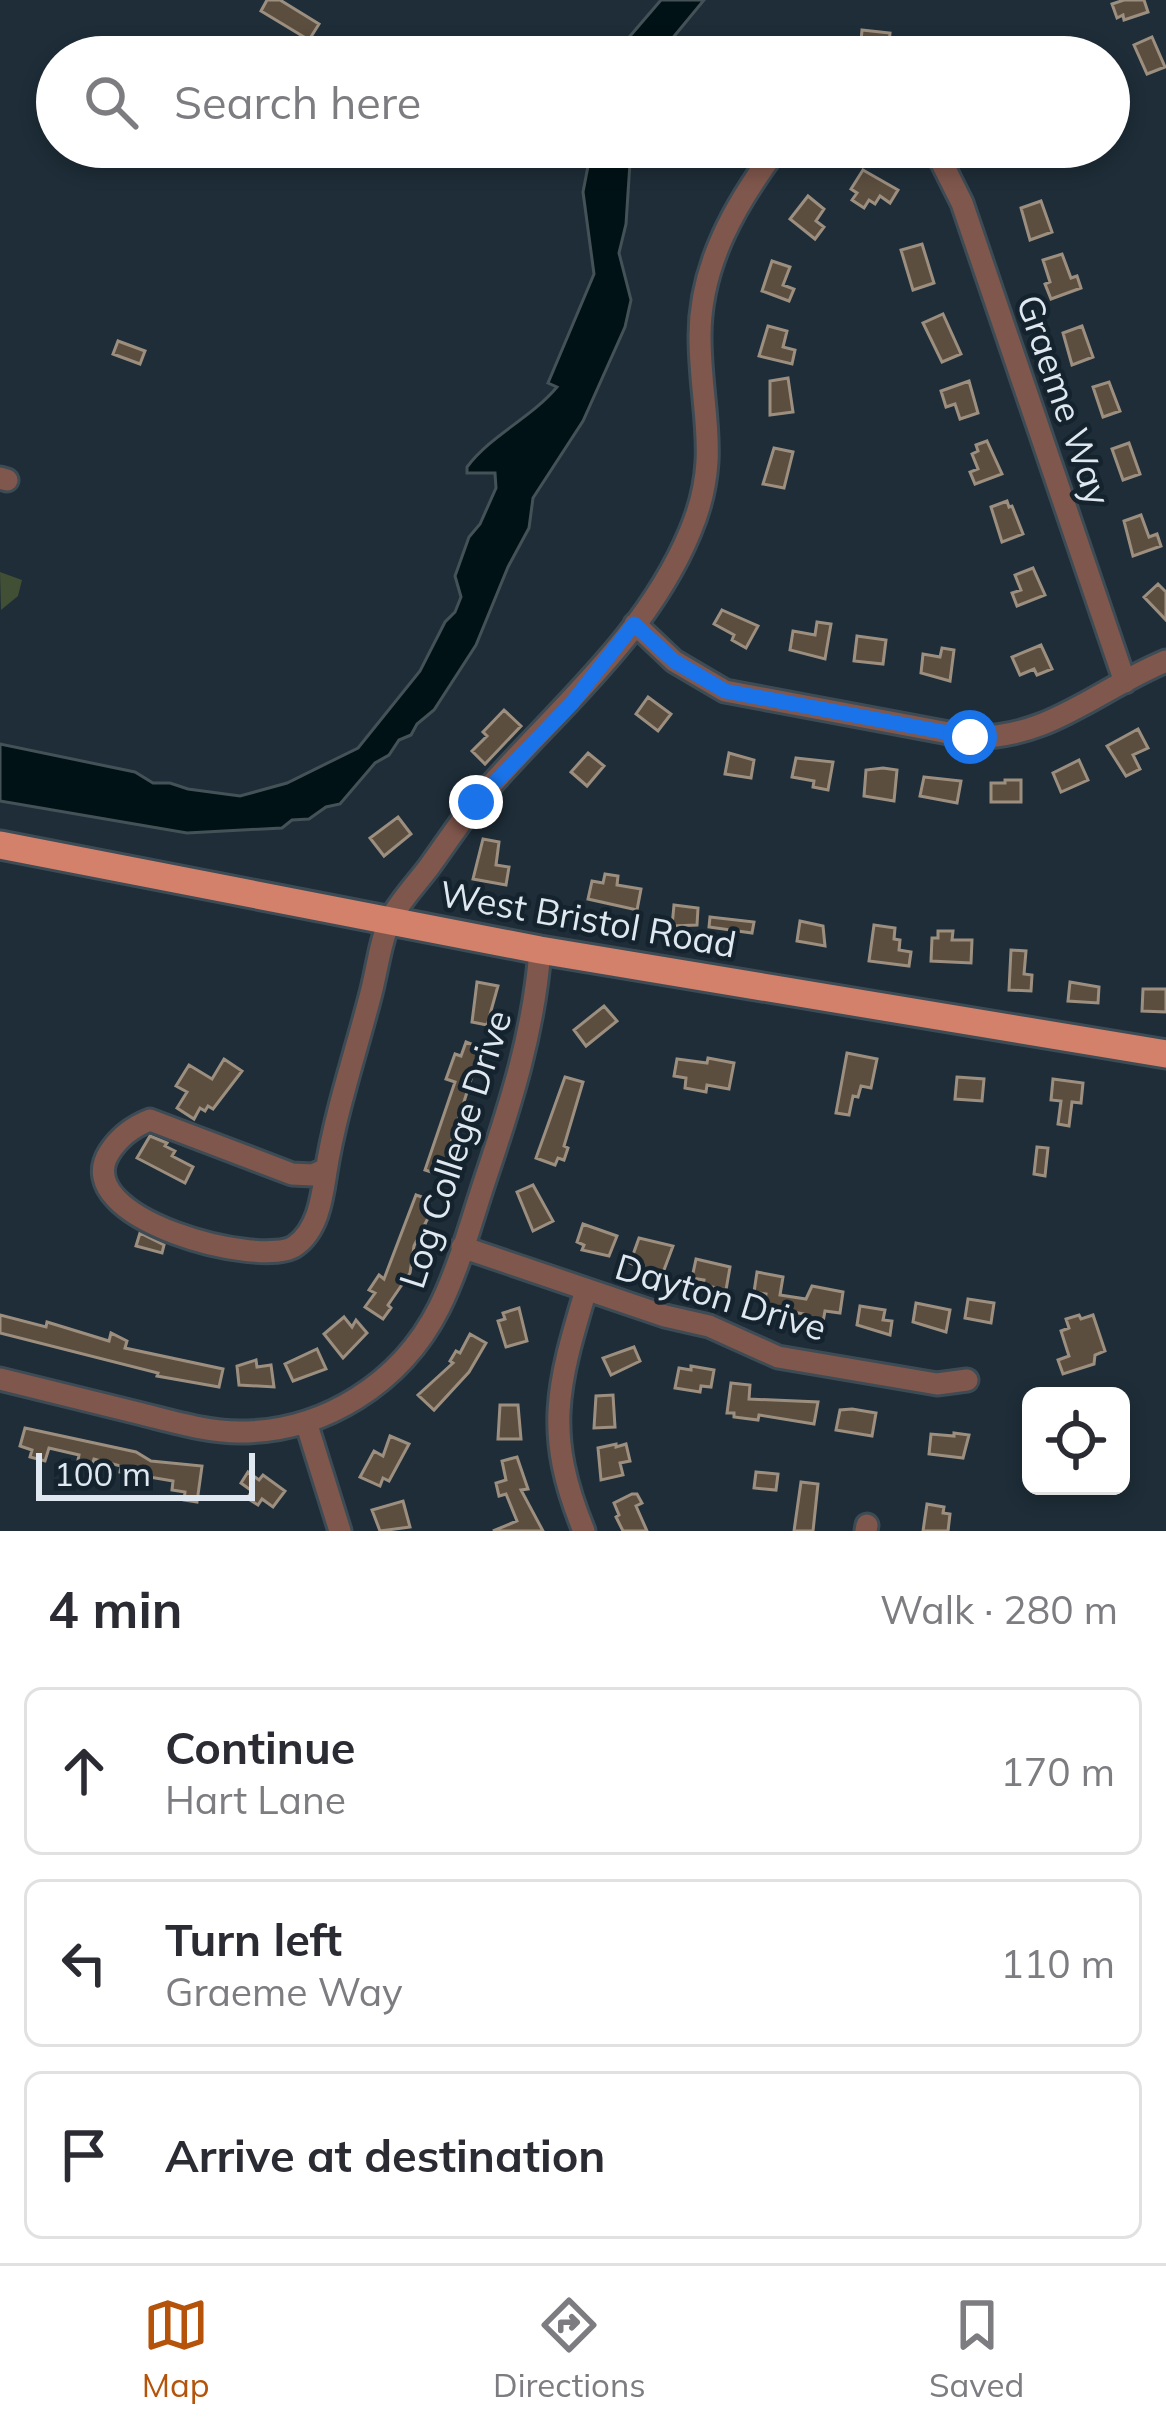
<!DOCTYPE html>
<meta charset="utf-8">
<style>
:root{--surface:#fff;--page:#f7f7f7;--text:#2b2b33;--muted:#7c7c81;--line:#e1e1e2;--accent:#b45309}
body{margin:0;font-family:Mulish,sans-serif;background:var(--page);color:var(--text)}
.controls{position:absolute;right:36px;bottom:36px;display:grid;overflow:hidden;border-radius:18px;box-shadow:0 6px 18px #0003}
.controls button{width:108px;height:108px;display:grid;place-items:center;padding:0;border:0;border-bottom:3px solid var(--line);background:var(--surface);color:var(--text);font:60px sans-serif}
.scale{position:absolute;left:36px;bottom:30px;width:219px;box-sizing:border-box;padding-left:12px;border:6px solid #dfe8f0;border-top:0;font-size:33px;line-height:42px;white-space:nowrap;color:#dfe8f0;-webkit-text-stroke:9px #14232e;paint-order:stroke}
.stop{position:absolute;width:36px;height:36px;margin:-27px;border:9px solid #1a73e8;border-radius:50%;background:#fff}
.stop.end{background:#1a73e8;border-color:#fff;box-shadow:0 3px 12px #0008}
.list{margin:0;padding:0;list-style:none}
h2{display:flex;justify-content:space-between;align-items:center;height:156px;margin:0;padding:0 48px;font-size:51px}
h2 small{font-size:39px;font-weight:400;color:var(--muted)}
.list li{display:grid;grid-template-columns:78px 1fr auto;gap:36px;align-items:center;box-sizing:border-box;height:168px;margin:0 24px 24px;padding:0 24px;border:3px solid var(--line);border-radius:18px}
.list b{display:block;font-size:45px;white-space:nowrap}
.list p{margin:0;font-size:39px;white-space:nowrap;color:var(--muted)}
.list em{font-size:39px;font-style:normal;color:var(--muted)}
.icon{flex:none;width:66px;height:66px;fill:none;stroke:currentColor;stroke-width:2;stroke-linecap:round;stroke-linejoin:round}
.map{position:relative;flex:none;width:1166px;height:1531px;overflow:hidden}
.search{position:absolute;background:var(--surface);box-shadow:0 6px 18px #0003;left:36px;right:36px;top:36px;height:132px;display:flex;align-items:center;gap:30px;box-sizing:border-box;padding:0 42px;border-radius:66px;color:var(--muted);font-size:45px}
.sheet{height:732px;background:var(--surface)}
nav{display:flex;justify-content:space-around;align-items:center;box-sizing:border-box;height:168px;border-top:3px solid var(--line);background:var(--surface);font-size:33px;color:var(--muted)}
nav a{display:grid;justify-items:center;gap:6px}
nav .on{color:var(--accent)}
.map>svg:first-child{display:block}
.green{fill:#414f34}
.water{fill:#011216;stroke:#445257;stroke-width:3}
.building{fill:#5b4e3f;stroke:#9d8f7f;stroke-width:3}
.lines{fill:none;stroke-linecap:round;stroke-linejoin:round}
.minor-casing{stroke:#3d4b55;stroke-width:27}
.major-casing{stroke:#3d4b55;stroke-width:33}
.minor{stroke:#80574c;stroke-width:21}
.major{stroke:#d4816b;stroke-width:27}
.route{stroke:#1a73e8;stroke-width:15}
.labels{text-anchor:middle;stroke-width:9;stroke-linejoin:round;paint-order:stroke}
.street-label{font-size:36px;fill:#dfe8f0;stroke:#14232e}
</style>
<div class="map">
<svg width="1166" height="1531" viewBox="0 0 1166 1531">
<rect width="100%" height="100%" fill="#1e2d38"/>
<path class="green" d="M 0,572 L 22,580 L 18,596 L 1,610 Z"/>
<path class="water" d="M 661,0 L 704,0 L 657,57 L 612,57 Z
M 587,147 L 631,147 L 626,224 L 619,253 L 631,300 L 625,327 L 583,421 L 533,498 L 529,528 L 508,567 L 476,645 L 434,710 L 417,724 L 411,735 L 399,740 L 389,755 L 375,763 L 340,804 L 326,807 L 309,819 L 292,820 L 282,828 L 187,833 L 0,801 L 0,744 L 135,772 L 153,783 L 170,783 L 188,789 L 240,796 L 287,783 L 358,748 L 420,671 L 445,622 L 455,612 L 461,597 L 455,576 L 469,537 L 480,524 L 496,488 L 495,473 L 467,473 L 467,467 C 491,435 531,418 557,387 L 548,383 L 594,274 L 583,192 L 589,161 Z"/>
<path class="building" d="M 267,0 L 280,0 L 319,24 L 309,40 L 261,11 Z
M 1124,0 L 1144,0 L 1148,12 L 1124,20 L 1123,15 L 1117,18 L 1112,4 Z
M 862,30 L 890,33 L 888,55 L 845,54 L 847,40 L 861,41 Z
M 1152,37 L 1165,67 L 1147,74 L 1134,45 Z
M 1000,147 L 1040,147 L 1010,165 Z
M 863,170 L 898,190 L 890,203 L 880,196 L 875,204 L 869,200 L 864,208 L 852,200 L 857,193 L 851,189 Z
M 808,196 L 824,209 L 816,221 L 824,227 L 815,239 L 790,219 Z
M 1041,201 L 1052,232 L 1030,240 L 1021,208 Z
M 922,244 L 934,283 L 913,290 L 901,250 Z
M 1062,254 L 1071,278 L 1077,276 L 1081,288 L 1051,299 L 1045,284 L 1050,282 L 1043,260 Z
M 772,261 L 790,267 L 783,285 L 794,289 L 789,301 L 762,291 Z
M 943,314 L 961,354 L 942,362 L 923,323 Z
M 768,326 L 787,331 L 783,347 L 795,350 L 792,364 L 759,356 Z
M 1082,326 L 1093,357 L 1072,365 L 1063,333 Z
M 118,341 L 145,351 L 140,364 L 113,354 Z
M 788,378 L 793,412 L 770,415 L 770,381 Z
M 969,381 L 978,413 L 960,419 L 955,404 L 946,407 L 941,391 Z
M 1109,382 L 1120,411 L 1103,417 L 1093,387 Z
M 987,441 L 1002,474 L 975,484 L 970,472 L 978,469 L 972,454 L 978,451 L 976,445 Z
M 1129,443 L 1140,474 L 1123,480 L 1112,449 Z
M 774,448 L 793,452 L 784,488 L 763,484 Z
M 1007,501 L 1009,507 L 1012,506 L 1023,534 L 1002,542 L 991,507 Z
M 1141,515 L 1149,537 L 1157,534 L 1161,546 L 1133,556 L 1124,521 Z
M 1033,568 L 1045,595 L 1017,606 L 1012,593 L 1021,590 L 1015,575 Z
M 1158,584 L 1166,592 L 1166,620 L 1144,597 Z
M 722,610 L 758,626 L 746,648 L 732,640 L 734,635 L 714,624 Z
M 817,622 L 831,624 L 825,659 L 790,650 L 793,631 L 815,635 Z
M 857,636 L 886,640 L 883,664 L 854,661 Z
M 1041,645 L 1052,669 L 1037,675 L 1034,669 L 1020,675 L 1012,657 Z
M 942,648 L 954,650 L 950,681 L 921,673 L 923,654 L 940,657 Z
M 648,697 L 671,714 L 658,731 L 636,714 Z
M 504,710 L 521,726 L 485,764 L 472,751 L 487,736 L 483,732 Z
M 1138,729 L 1148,748 L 1133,755 L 1140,769 L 1126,776 L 1107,746 Z
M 588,753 L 604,766 L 587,786 L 571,772 Z
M 729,753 L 754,760 L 751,778 L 725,774 Z
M 796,758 L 833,762 L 828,790 L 813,787 L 814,781 L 792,777 Z
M 1079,760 L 1088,780 L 1061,792 L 1053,773 Z
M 883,768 L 897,770 L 894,801 L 864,796 L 866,770 Z
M 924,777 L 961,781 L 957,803 L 920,796 Z
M 1005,780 L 1021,780 L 1021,802 L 991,802 L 991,783 L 1005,783 Z
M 398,817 L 411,834 L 384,856 L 370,838 Z
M 483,839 L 499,842 L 496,865 L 509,867 L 506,885 L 473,879 Z
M 605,874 L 618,876 L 617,885 L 641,889 L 637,910 L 588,899 L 592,881 L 603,883 Z
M 674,905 L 698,908 L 697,925 L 672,926 Z
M 710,917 L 754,922 L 752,933 L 709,927 Z
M 800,921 L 823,926 L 825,946 L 797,941 Z
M 874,925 L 895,928 L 894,939 L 900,940 L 899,950 L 911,952 L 909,966 L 869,961 Z
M 938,931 L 953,931 L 952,940 L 972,940 L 971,963 L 931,961 L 932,938 L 938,938 Z
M 1011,950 L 1026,951 L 1024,974 L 1032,975 L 1031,991 L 1009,990 Z
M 477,982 L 498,986 L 487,1025 L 472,1022 Z
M 1070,982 L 1099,987 L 1098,1003 L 1068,1001 Z
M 1143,989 L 1166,989 L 1166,1012 L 1142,1011 Z
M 604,1006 L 617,1021 L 586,1046 L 574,1030 Z
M 466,1042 L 479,1047 L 479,1054 L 441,1175 L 425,1170 L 455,1082 L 446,1079 L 455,1054 L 461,1056 Z
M 847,1053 L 877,1059 L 871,1088 L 861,1086 L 858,1097 L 853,1096 L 849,1115 L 836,1113 Z
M 708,1058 L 734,1063 L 729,1089 L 707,1085 L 706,1092 L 685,1088 L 686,1078 L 674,1076 L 677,1059 L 707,1063 Z
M 224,1059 L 242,1071 L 213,1109 L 208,1106 L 205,1111 L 200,1108 L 194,1119 L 177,1108 L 187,1092 L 176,1086 L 189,1065 L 212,1079 Z
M 565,1077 L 583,1082 L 564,1146 L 568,1148 L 564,1160 L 558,1158 L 555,1165 L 536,1158 Z
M 957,1077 L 984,1079 L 982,1101 L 955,1099 Z
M 1053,1079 L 1083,1083 L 1081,1103 L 1072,1102 L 1069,1126 L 1058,1124 L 1061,1101 L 1051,1100 Z
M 150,1136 L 167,1143 L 165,1146 L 175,1151 L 172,1156 L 193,1167 L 185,1183 L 137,1158 Z
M 1037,1147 L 1048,1148 L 1045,1176 L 1034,1174 Z
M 533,1185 L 553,1221 L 533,1231 L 517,1192 Z
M 416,1195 L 431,1200 L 426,1213 L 430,1214 L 414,1246 L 410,1273 L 388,1305 L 391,1308 L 383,1319 L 365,1307 L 375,1293 L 369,1290 L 379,1275 L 384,1279 Z
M 583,1224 L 617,1236 L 609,1256 L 582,1250 L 584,1245 L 577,1242 Z
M 140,1233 L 164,1245 L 162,1253 L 136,1246 Z
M 639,1238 L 673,1246 L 661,1278 L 630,1263 Z
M 696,1259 L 730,1267 L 726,1290 L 703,1285 L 704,1280 L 692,1278 Z
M 757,1272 L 783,1277 L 780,1295 L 806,1299 L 812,1286 L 843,1292 L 840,1313 L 825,1311 L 823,1322 L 804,1319 L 804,1314 L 764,1307 L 766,1294 L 754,1292 Z
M 968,1299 L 994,1303 L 991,1323 L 965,1318 Z
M 916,1303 L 950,1310 L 946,1332 L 913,1322 Z
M 860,1306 L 885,1310 L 883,1320 L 892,1321 L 890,1335 L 857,1325 Z
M 519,1308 L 527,1341 L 506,1347 L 498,1321 L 505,1319 L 503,1313 Z
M 0,1315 L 46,1327 L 47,1322 L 109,1341 L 111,1333 L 127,1341 L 125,1348 L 223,1369 L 219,1387 L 157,1376 L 158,1373 L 0,1333 Z
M 1079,1315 L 1081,1319 L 1093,1315 L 1105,1351 L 1095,1355 L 1094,1364 L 1063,1374 L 1058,1360 L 1069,1356 L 1061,1331 L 1069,1328 L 1066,1319 Z
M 344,1317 L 352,1327 L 356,1320 L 367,1333 L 343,1358 L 324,1334 Z
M 470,1334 L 486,1343 L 469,1372 L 434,1410 L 418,1395 L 453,1363 L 450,1361 L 456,1351 L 460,1353 Z
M 634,1347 L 640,1361 L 611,1375 L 603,1358 Z
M 317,1349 L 326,1369 L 293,1381 L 285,1364 Z
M 256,1360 L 257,1367 L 271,1365 L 274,1387 L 239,1385 L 237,1366 Z
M 691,1366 L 714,1370 L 711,1387 L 701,1386 L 700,1392 L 675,1388 L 679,1368 L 691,1370 Z
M 731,1383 L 750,1385 L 749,1399 L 818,1402 L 814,1424 L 759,1415 L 758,1420 L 734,1417 L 734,1413 L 727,1413 Z
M 613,1395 L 615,1427 L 594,1428 L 596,1396 Z
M 500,1405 L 518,1405 L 521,1439 L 498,1439 Z
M 852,1409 L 876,1413 L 872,1436 L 836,1430 L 840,1410 Z
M 25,1428 L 136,1452 L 151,1461 L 202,1466 L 197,1502 L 184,1500 L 185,1492 L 172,1490 L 173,1481 L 120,1472 L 121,1466 L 94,1459 L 91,1469 L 77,1465 L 79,1455 L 49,1448 L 45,1461 L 30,1457 L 32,1450 L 20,1446 Z
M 954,1433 L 969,1435 L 963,1458 L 929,1454 L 931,1434 L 954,1436 Z
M 390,1436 L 409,1444 L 389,1481 L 383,1478 L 380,1486 L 360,1477 L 374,1451 L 383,1456 Z
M 616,1444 L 616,1447 L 626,1444 L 630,1461 L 620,1463 L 623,1475 L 601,1480 L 598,1448 Z
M 517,1457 L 528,1489 L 521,1490 L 543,1531 L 493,1531 L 517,1521 L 506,1494 L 499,1496 L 496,1483 L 506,1480 L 502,1461 Z
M 248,1472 L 259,1480 L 263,1475 L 285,1491 L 273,1507 L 262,1499 L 258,1505 L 247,1498 L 252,1491 L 241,1483 Z
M 756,1472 L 778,1474 L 776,1490 L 754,1488 Z
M 801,1482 L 818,1484 L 813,1531 L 794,1531 Z
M 632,1494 L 637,1494 L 642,1503 L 636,1506 L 647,1531 L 623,1531 L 616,1517 L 619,1515 L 614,1503 Z
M 403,1501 L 410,1527 L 380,1531 L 372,1510 Z
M 927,1504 L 944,1507 L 943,1513 L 950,1514 L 948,1531 L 923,1531 Z"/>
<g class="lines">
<defs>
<path id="minor" d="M 926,147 L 941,161 L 962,203 L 1125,682
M 0,478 L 7,480
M 635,624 L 674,661 L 725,691 L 970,737 C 1048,740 1098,689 1166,661
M 326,1169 L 313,1175 L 292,1174 L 150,1120 C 132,1127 119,1137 109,1153 C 68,1219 262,1269 295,1246 C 318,1230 322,1198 326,1172 C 335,1114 355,1055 370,997 C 377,972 380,940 391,918 C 401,900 417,883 429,867 C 445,845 460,822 477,801 C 551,714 645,640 690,532 C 722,457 700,411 700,336 C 700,264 736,203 778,147
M 462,1247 L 665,1316 L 709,1326 L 778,1357 L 937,1384 L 967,1380
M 0,1379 C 47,1391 95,1402 142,1414 C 174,1422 207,1432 240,1432 C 324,1432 401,1383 439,1308 C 459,1268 471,1222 485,1180 C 511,1103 534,1031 540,950
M 306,1422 L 340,1531
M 584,1531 C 544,1434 557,1386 586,1290
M 866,1531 L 867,1525"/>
<path id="major" d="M 0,845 L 540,950 L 1166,1054"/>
</defs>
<use href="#minor" class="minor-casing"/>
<use href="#major" class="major-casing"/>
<use href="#minor" class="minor"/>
<use href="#major" class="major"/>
</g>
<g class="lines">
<path class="route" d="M 476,802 L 571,704 L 634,624 L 674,661 L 725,691 L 970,737"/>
</g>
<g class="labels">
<g class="street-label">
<text transform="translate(1064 400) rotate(71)" y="13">Graeme Way</text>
<text transform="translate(588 919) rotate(10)" y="13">West Bristol Road</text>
<text transform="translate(455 1149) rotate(-72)" y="13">Log College Drive</text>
<text transform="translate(721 1297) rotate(17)" y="13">Dayton Drive</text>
</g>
</g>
</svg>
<div class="controls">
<button><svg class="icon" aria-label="locate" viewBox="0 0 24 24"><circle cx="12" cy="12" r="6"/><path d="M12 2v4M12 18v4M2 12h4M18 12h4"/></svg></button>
</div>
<div class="scale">100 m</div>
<div class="stop" style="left:970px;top:737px"></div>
<div class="stop end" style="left:476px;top:802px"></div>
<div class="search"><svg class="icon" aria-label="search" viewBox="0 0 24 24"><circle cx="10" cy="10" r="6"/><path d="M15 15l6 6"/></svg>Search here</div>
</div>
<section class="sheet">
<h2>4 min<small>Walk · 280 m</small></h2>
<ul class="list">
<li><svg class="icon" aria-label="ahead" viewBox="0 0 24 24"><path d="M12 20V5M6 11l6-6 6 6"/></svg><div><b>Continue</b><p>Hart Lane</p></div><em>170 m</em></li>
<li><svg class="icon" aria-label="left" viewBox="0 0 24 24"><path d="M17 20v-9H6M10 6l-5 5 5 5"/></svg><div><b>Turn left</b><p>Graeme Way</p></div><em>110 m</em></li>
<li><svg class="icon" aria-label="arrive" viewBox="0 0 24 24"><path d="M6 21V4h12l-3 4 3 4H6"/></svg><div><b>Arrive at destination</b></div></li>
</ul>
</section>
<nav>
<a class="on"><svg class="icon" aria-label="map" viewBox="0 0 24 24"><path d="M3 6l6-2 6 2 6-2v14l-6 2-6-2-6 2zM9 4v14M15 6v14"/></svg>Map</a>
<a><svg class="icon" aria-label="directions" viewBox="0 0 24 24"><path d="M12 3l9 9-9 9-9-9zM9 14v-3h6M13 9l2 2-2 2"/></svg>Directions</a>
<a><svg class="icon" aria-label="saved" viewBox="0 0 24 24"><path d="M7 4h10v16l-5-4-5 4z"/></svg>Saved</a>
</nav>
